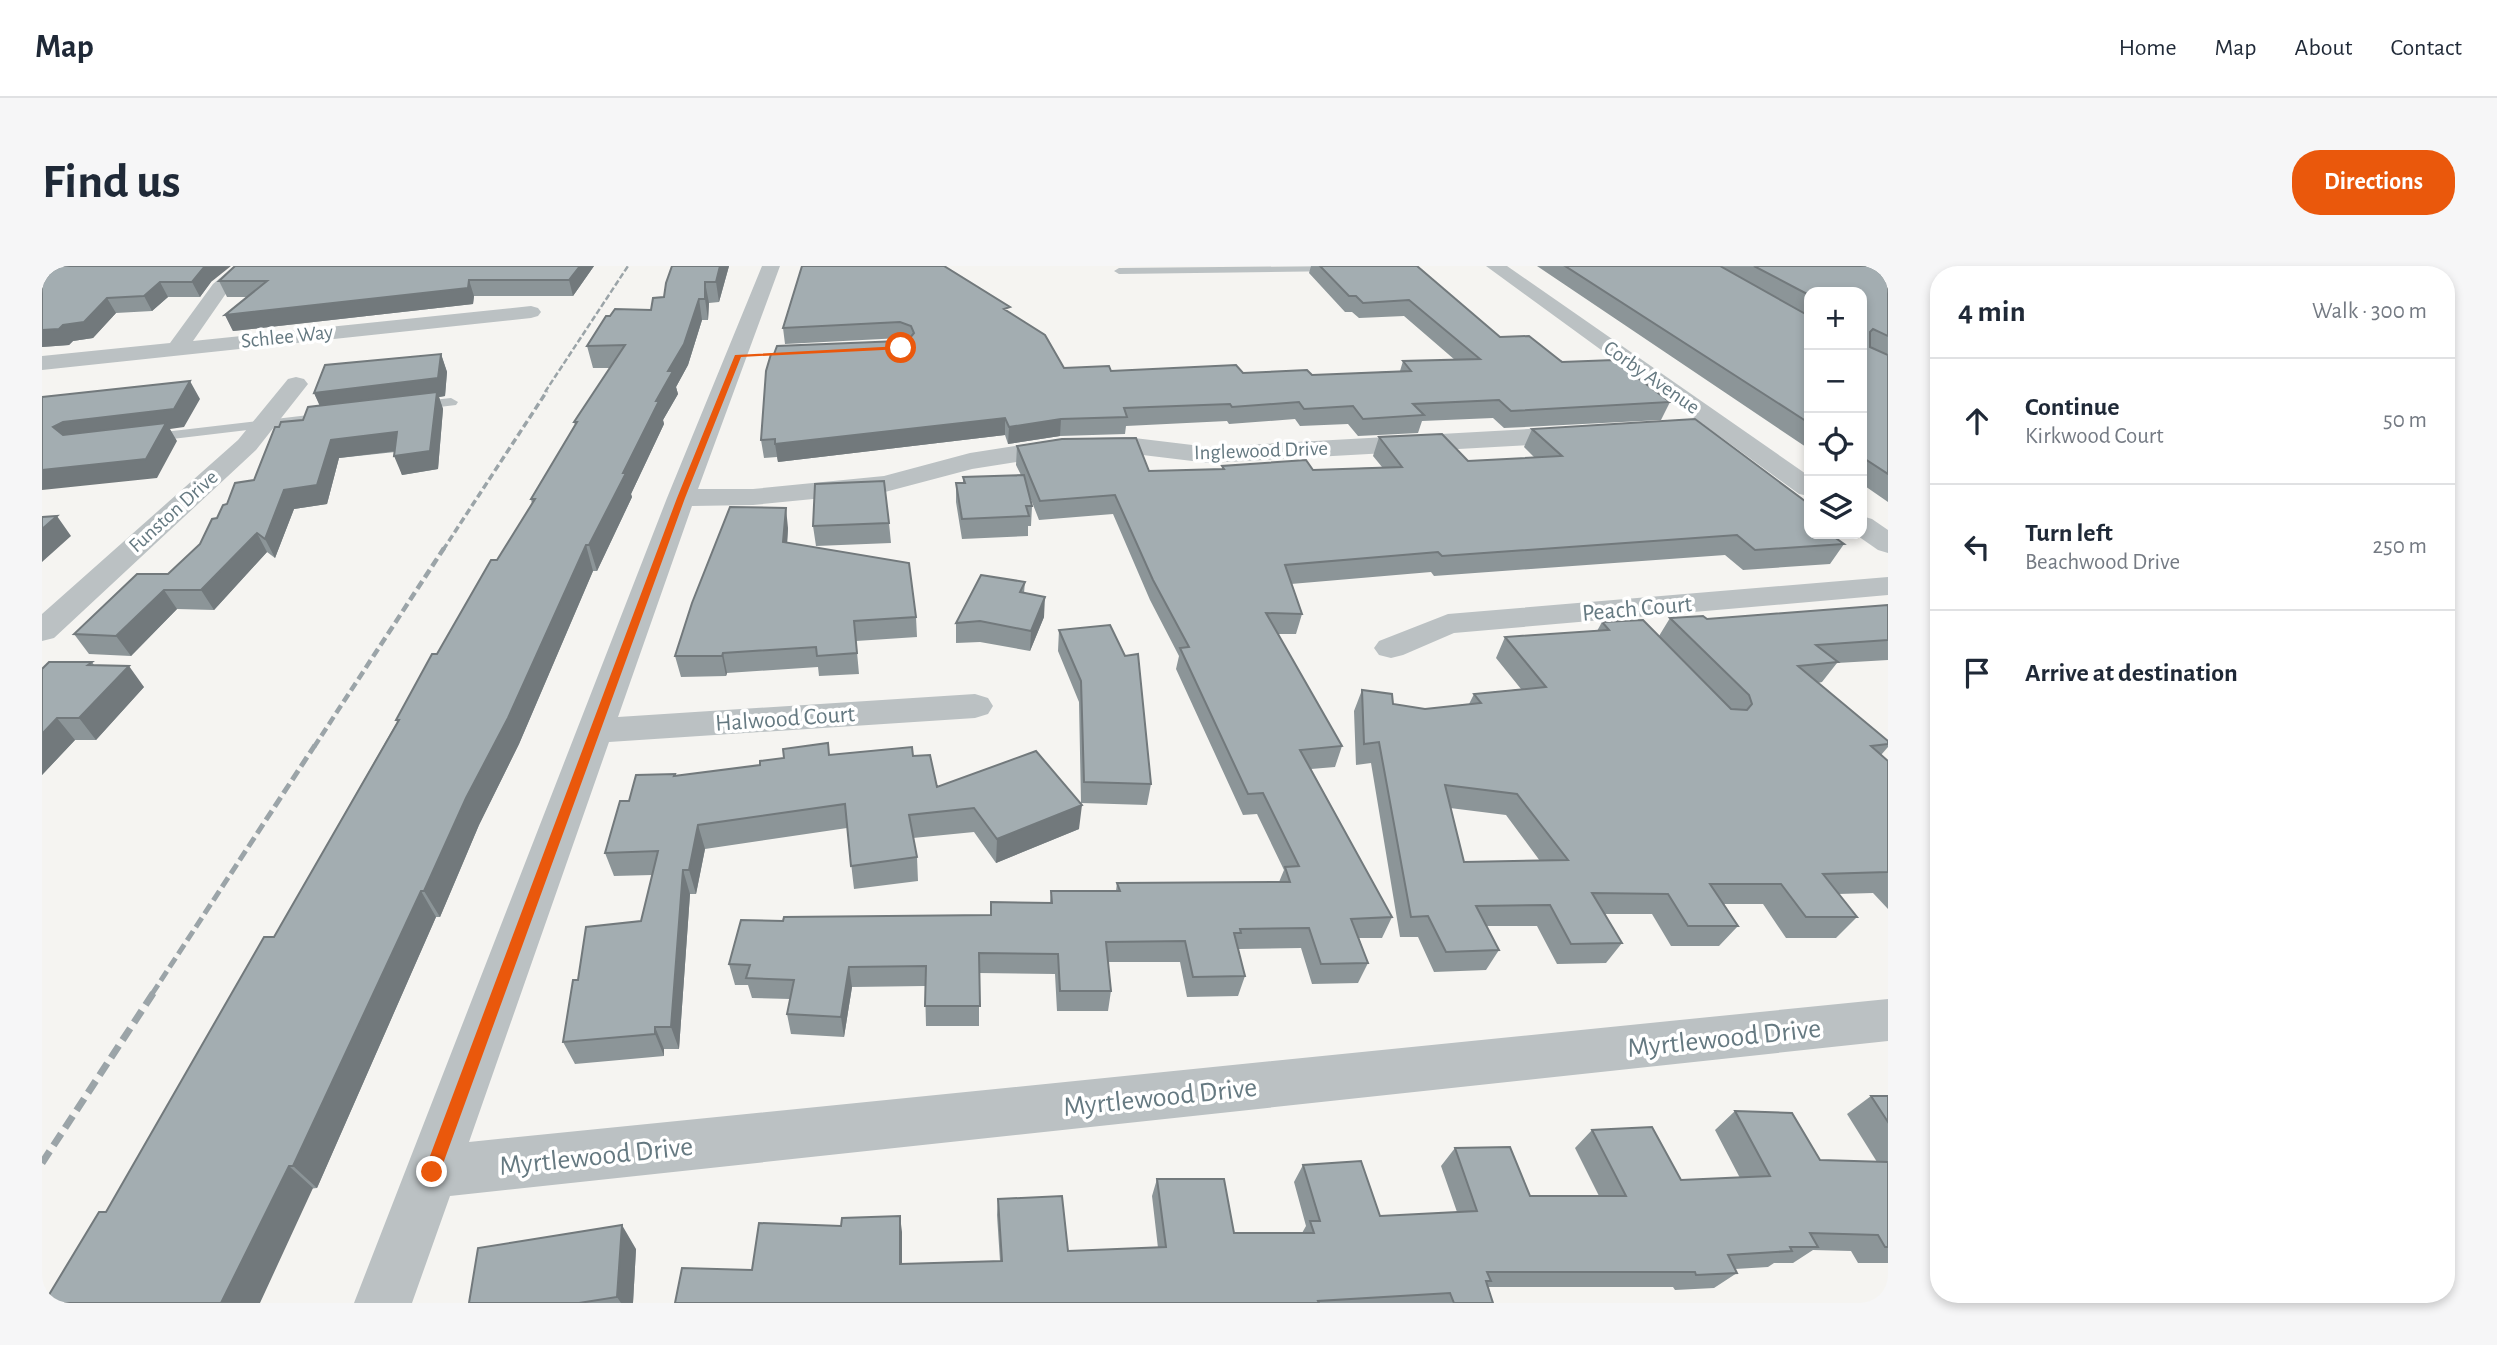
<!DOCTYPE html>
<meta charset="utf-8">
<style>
:root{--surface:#fff;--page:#f6f6f7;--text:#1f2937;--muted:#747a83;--line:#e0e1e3;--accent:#ea580c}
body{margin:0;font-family:"Alegreya Sans",sans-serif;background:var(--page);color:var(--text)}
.controls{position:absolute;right:21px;top:21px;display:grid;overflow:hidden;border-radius:14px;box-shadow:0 4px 10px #0003}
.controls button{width:63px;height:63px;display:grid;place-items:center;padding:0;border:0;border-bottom:2px solid var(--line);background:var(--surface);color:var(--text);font:35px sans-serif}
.stop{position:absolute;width:21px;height:21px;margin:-16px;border:5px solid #ea580c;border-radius:50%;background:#fff}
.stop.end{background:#ea580c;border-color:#fff;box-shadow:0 2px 7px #0008}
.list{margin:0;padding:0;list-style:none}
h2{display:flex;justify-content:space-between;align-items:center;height:91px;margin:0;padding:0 28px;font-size:30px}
h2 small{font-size:23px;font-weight:400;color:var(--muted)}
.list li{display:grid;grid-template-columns:46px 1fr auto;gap:21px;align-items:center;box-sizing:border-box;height:126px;padding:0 28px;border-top:2px solid var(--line)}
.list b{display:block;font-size:26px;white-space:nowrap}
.list p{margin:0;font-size:23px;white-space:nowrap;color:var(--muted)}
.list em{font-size:23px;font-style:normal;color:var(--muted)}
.icon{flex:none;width:38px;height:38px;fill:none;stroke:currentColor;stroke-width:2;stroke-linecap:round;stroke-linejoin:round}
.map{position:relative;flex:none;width:1846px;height:1037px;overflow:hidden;border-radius:28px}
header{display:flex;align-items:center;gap:42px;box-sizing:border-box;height:98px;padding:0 35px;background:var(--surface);border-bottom:2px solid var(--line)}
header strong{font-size:33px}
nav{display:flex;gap:38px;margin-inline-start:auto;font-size:24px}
.intro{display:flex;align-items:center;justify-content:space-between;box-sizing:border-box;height:168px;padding:0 42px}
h1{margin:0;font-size:49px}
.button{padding:18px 32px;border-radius:28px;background:var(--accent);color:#fff;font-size:24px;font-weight:700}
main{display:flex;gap:42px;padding:0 42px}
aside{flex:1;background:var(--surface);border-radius:28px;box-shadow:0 4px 10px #0003}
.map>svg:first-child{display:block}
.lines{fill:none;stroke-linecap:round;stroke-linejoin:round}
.service{fill:#bbc1c3;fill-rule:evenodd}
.minor{fill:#bbc1c3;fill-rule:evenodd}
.tertiary{fill:#bbc1c3;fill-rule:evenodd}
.rail-far4{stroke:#9ba4a8;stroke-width:2.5;stroke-dasharray:6 2.5;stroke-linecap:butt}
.rail-far3{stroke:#9ba4a8;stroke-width:3.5;stroke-dasharray:7 3.5;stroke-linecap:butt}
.rail-far2{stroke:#9ba4a8;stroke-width:4.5;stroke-dasharray:9 4.5;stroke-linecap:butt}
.rail-far1{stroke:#9ba4a8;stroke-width:5;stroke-dasharray:11 5;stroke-linecap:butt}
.rail{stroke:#9ba4a8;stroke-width:7;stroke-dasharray:14 7;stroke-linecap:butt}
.wall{fill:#8c9598;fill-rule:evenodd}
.shaded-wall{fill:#72797c}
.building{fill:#a3adb1;stroke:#72797c;stroke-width:2;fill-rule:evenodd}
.route{fill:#ea580c}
.labels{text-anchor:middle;stroke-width:7;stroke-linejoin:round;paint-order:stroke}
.far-street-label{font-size:21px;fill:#657981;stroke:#fff}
.street-label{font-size:24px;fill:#657981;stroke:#fff}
.near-street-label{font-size:28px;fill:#657981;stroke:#fff}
</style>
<header>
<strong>Map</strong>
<nav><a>Home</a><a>Map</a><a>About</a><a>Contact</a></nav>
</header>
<div class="intro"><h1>Find us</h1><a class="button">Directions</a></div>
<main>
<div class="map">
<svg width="1846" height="1037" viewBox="0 0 1846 1037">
<rect width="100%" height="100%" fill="#f5f4f1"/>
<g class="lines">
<path class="service" d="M 1297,0 L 1302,3 L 1301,5 L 1077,8 L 1072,5 L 1077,2 Z
M 409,132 L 416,136 L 414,139 L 372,144 L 365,140 L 372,136 Z
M 267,149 L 272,150 L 272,156 L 105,176 L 98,172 L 105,168 Z"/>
<path class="minor" d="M 192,0 L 212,0 L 185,26 L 151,75 L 489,40 L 496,42 L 499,46 L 496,50 L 489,52 L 0,104 L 0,90 L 128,77 L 171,18 Z
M 720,0 L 738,0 L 656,223 L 711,223 L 842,210 L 928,187 L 1018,173 L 1084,171 L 1167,181 L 1540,160 L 1549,163 L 1553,168 L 1549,173 L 1540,176 L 1167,197 L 1084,187 L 1018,189 L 930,203 L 843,226 L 711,239 L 650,240 L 576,451 L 933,428 L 946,432 L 951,440 L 946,448 L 933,452 L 567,476 L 427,876 L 1846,733 L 1846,775 L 408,930 L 370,1037 L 312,1037 L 625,232 Z
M 254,111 L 262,113 L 266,118 L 214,184 L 12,372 L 0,375 L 0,348 L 196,174 L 246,113 Z
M 1846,311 L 1846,329 L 1412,367 L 1361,389 L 1349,392 L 1337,389 L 1332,382 L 1337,375 L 1406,348 Z"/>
<path class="tertiary" d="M 1444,0 L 1465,0 L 1767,210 L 1767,230 L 1757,228 Z
M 1820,250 L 1830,253 L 1846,264 L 1846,287 L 1836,284 L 1813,268 L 1820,268 Z"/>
<path class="rail-far4" d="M 503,126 L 586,0"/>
<path class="rail-far3" d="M 401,284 L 505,125"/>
<path class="rail-far2" d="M 272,481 L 402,282"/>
<path class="rail-far1" d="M 110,728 L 273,479"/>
<path class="rail" d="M 0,897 L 112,726"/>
</g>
<path class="wall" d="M 0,0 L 169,16 L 158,31 L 126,31 L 110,45 L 74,47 L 51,72 L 31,75 L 27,79 L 0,81 Z
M 552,0 L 531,30 L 432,30 L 431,38 L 191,65 L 183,49 L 206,31 L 185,31 L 177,15 Z
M 630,0 L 687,0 L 677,36 L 667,37 L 666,54 L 660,54 L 646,99 L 634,121 L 636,128 L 621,154 L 622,158 L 589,228 L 590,231 L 555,305 L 551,305 L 477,478 L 437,559 L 398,651 L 394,651 L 275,922 L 64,946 L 232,671 L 355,456 L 354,454 L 490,238 L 489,233 L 533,159 L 532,156 L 568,102 L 551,102 L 545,80 L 609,44 L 622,31 Z
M 1269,0 L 1375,0 L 1458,71 L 1628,136 L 1619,154 L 1462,162 L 1451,152 L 1380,155 L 1376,167 L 1316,170 L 1306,158 L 1258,160 L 1253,153 L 1187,158 L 1185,155 L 1084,160 L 1083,168 L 1018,170 L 966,178 L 963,169 L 736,196 L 735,191 L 722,192 L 719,174 L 858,75 L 864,74 L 859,72 L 743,78 L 741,62 L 968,46 L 1022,102 L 1069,105 L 1270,109 L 1358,105 L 1361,95 L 1413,94 L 1362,50 L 1317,52 L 1310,46 L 1303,46 L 1267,7 Z
M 1495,0 L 1846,0 L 1846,236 L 1820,218 L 1820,26 L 1767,26 L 1767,183 Z
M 399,88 L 405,106 L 403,130 L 397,131 L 401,143 L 396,203 L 360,209 L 353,186 L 297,192 L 285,238 L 252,243 L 233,292 L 225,286 L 172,344 L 135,343 L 89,390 L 47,388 L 32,368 L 126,308 L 158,278 L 185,238 L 212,214 L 237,161 L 261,154 L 278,139 L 272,127 Z
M 1490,163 L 1767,268 L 1802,278 L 1788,298 L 1701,304 L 1683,289 L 1392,310 L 1389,306 L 1249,318 L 1260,348 L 1254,368 L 1236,368 L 1300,480 L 1293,501 L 1269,503 L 1350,651 L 1340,672 L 1317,672 L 1326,697 L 1316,717 L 1270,718 L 1259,682 L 1196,683 L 1203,710 L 1196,730 L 1145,731 L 1138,696 L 1066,696 L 1069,725 L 1066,745 L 1015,745 L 1013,708 L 937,707 L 937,760 L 884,760 L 883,720 L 810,721 L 802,771 L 749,768 L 745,748 L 748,733 L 710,732 L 706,719 L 693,719 L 687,698 L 741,655 L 948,649 L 1008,637 L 1009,625 L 1074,625 L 1075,617 L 1237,616 L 1242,604 L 1215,548 L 1201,549 L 1134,403 L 1137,390 L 1108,334 L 1071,248 L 997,254 L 988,231 L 990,240 L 989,260 L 986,260 L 986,270 L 920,273 L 914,236 L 914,217 L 921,217 L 921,211 L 979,209 L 974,199 L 975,180 L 1107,205 L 1180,203 L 1180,200 L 1271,204 L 1340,201 L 1331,190 L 1337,171 L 1426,195 L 1493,192 L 1482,181 Z
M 847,257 L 849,277 L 774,280 L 771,260 Z
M 746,262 L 745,277 L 874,351 L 875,371 L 814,375 L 817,408 L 777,410 L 776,401 L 685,407 L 684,410 L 639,411 L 633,390 Z
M 983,316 L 982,327 L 1002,351 L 988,385 L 938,376 L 914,377 L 914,357 Z
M 1846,339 L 1846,394 L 1795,397 L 1780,416 L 1776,417 L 1846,475 L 1846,481 L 1839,489 L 1846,495 L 1846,643 L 1831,627 L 1796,628 L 1815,651 L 1794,672 L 1744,672 L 1721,638 L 1682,638 L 1696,660 L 1677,680 L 1629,680 L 1610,648 L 1563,648 L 1580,677 L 1564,697 L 1515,698 L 1495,660 L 1444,660 L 1457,684 L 1444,704 L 1392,706 L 1376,671 L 1358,671 L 1329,497 L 1314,499 L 1312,445 L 1320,424 L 1351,438 L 1383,443 L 1427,438 L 1432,428 L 1479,423 L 1454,392 L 1463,371 L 1555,365 L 1560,356 L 1617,370 L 1628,352 L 1665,353 ZM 1408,542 L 1464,549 L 1498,595 L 1422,596 Z
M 1017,364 L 1109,518 L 1105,539 L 1039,537 L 1037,436 L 1016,385 Z
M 50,396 L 52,399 L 102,421 L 54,474 L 33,474 L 0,509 L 0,403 Z
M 787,489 L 871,490 L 895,521 L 1037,563 L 954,597 L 932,566 L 871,572 L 875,591 L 876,615 L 812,623 L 805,562 L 663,583 L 654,628 L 648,628 L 637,783 L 622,783 L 622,790 L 533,798 L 521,776 L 536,714 L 599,655 L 610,609 L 572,610 L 563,587 L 633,508 L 633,510 L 718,499 Z
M 1829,830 L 1846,830 L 1846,997 L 1816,997 L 1809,985 L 1771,984 L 1751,997 L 1732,997 L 1726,1001 L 1693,1003 L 1695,1007 L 1672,1022 L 1633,1024 L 1631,1021 L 1446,1021 L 1451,1037 L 633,1037 L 710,1004 L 860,966 L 860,998 L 958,995 L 955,949 L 956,933 L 1026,985 L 1116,982 L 1110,930 L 1115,913 L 1192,967 L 1260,967 L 1264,960 L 1252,916 L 1261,899 L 1338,950 L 1415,946 L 1399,900 L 1413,882 L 1488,930 L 1557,930 L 1533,882 L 1550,864 L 1639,914 L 1698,912 L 1673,864 L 1693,845 L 1778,894 L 1835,896 L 1805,848 Z
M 594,983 L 591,1037 L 427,1037 Z"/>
<path class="shaded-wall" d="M 163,0 L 189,0 L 169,16 L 158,31 L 150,16 Z
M 538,0 L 552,0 L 531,30 L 527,14 Z
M 678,0 L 687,0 L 677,36 L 674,16 Z
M 427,14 L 432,30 L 431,38 L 191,65 L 183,49 Z
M 118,16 L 126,31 L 110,45 L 102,30 Z
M 663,16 L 667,37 L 666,54 L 663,33 Z
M 65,32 L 74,47 L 51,72 L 31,75 L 27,79 L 0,81 L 0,64 L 21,59 Z
M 657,33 L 660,54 L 646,99 L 634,121 L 636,128 L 621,154 L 622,158 L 589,228 L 590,231 L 555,305 L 547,279 L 614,135 Z
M 399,88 L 405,106 L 403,130 L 397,131 L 401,143 L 396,203 L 360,209 L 352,190 L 394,131 L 280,145 L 272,127 Z
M 148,115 L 158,133 L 142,161 L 128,163 L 135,175 L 115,212 L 0,224 L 0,204 L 24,180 L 11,161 L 21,156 Z
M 963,152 L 963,169 L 736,196 L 733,178 Z
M 1019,153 L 1018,170 L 966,178 L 967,161 Z
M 355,166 L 362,184 L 297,192 L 285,238 L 252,243 L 233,292 L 223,273 L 242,224 L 289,174 Z
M 744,242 L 746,262 L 744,296 L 741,276 Z
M 15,250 L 29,270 L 0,296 L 0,263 Z
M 215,267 L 225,286 L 172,344 L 159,324 Z
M 544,279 L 551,305 L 477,478 L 437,559 L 398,651 L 382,625 L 424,532 Z
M 122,324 L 135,343 L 89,390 L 74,370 Z
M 1003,331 L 1002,351 L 988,385 L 989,365 Z
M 681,387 L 685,407 L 684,410 L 680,390 Z
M 87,400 L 102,421 L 54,474 L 37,452 Z
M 15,452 L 33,474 L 0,509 L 0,468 Z
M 1040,539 L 1037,563 L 954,597 L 955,573 Z
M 656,559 L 663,583 L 654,628 L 647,604 Z
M 641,604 L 648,628 L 637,783 L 629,761 Z
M 379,625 L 394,651 L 275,922 L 251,900 Z
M 807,701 L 810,721 L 802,771 L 799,751 Z
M 613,761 L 622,783 L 622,790 L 613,768 Z
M 247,900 L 271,922 L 218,1037 L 179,1037 Z
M 858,950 L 860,966 L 860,1014 L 858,998 Z
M 580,959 L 594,983 L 591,1037 L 579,1037 L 575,1031 Z"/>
<path class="building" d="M 0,0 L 163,0 L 150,16 L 118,16 L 102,30 L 65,32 L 42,56 L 21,59 L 17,63 L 0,64 Z
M 193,0 L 538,0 L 527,14 L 427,14 L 426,22 L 183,49 L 225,15 L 177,15 Z
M 630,0 L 678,0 L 674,16 L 663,16 L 663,33 L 657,33 L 642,78 L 626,105 L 631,105 L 614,135 L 617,135 L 581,207 L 584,207 L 547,279 L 544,279 L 466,452 L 424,532 L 382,625 L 379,625 L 251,900 L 247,900 L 179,1037 L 2,1037 L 57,946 L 64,946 L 222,671 L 232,671 L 357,454 L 354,454 L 390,388 L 395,388 L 449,294 L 455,294 L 493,233 L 489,233 L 535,156 L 532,156 L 583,79 L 545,80 L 564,50 L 568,50 L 573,43 L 609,44 L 611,32 L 622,31 L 624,17 Z
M 760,0 L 902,0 L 968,41 L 962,43 L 1003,69 L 1022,102 L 1067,100 L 1069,105 L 1194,99 L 1201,107 L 1265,104 L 1270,109 L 1369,105 L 1361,95 L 1438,93 L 1367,34 L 1321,37 L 1314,30 L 1307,30 L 1278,0 L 1375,0 L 1458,71 L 1487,70 L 1520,96 L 1572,94 L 1628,136 L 1469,145 L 1457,134 L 1371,138 L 1382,149 L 1321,153 L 1311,140 L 1262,143 L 1257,136 L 1190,141 L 1188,138 L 1082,142 L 1085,151 L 1019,153 L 967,161 L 963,152 L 733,178 L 733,173 L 719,174 L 724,105 L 729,88 L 732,88 L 735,80 L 858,75 L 867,73 L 872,67 L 869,60 L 858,56 L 741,62 Z
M 1523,0 L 1678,0 L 1767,50 L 1767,157 Z
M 1712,0 L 1846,0 L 1846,70 L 1831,63 L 1828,66 L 1828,81 L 1846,89 L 1846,208 L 1820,191 L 1820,26 L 1767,26 L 1767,29 Z
M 399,88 L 396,112 L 272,127 L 283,99 Z
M 148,115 L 132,143 L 21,156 L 11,161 L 21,169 L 124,157 L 104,193 L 0,204 L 0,131 Z
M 395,126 L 388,185 L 352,190 L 355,166 L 289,174 L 275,219 L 242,224 L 223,273 L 215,267 L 159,324 L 122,324 L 74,370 L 32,368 L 95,308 L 126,308 L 158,278 L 170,253 L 175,252 L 181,239 L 185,238 L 193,217 L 212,214 L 233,161 L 237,161 L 239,156 L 261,154 L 266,141 Z
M 1653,153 L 1767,238 L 1767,252 L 1766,252 L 1767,253 L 1767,268 L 1788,268 L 1802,278 L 1713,284 L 1695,269 L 1400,290 L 1396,286 L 1243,299 L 1260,348 L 1224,347 L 1300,480 L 1258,484 L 1350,651 L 1309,653 L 1326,697 L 1279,698 L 1267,662 L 1198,663 L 1199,667 L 1192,667 L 1203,710 L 1151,711 L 1143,675 L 1064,676 L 1069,725 L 1018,725 L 1016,688 L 937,687 L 938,740 L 883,740 L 884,700 L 807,701 L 799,751 L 745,748 L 752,714 L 704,712 L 708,699 L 687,698 L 699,654 L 741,655 L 742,651 L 949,649 L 949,636 L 1010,637 L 1009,625 L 1078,625 L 1075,617 L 1248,616 L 1243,601 L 1257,600 L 1221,527 L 1206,528 L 1138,382 L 1147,381 L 1111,314 L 1073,229 L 998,235 L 975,180 L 1020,173 L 1094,172 L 1107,205 L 1182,203 L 1180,200 L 1264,194 L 1271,204 L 1360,201 L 1337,171 L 1400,168 L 1426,195 L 1520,190 L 1490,163 Z
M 982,209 L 990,240 L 984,240 L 987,250 L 920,253 L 914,217 L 923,217 L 921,211 Z
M 842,215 L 847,257 L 771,260 L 773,218 Z
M 688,241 L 744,242 L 741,276 L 867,297 L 874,351 L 812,355 L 815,387 L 775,390 L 774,381 L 681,387 L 680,390 L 633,390 L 650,337 Z
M 15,250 L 0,263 L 0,251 Z
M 939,309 L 983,316 L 978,326 L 1003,331 L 989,365 L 938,355 L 914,357 Z
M 1846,339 L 1846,374 L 1774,379 L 1796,396 L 1756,400 L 1846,475 L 1846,478 L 1829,480 L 1846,495 L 1846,606 L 1781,608 L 1815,651 L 1764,651 L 1739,618 L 1668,618 L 1696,660 L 1646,660 L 1626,628 L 1550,627 L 1580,677 L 1529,678 L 1508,639 L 1434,640 L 1457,684 L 1404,686 L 1386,650 L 1369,651 L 1337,476 L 1322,478 L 1320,424 L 1350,428 L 1351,438 L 1383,443 L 1439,437 L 1432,428 L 1504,421 L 1463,371 L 1567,364 L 1560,356 L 1601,354 L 1689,443 L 1705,444 L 1710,438 L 1707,429 L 1628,352 L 1661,350 L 1665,353 ZM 1403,519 L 1475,528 L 1526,594 L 1422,596 Z
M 1068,359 L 1083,390 L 1096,388 L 1109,518 L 1042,516 L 1039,415 L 1017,364 Z
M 7,396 L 50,396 L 46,399 L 87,400 L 37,452 L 15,452 L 0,468 L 0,403 Z
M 786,477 L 787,489 L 870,481 L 871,490 L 888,489 L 895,521 L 994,485 L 1040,539 L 955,573 L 932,542 L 867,549 L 875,591 L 809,600 L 803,538 L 656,559 L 647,604 L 641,604 L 629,761 L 613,761 L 613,768 L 521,776 L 531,714 L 536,714 L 544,661 L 599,655 L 616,585 L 563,587 L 578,535 L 587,535 L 594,509 L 633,508 L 632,510 L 718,499 L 718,495 L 742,492 L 741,483 Z
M 1829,830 L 1846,830 L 1846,856 Z
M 1693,845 L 1750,847 L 1778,894 L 1846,896 L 1846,981 L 1843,981 L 1836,969 L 1768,967 L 1776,981 L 1748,981 L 1750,985 L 1686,989 L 1695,1007 L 1654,1009 L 1653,1006 L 1445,1006 L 1449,1015 L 1444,1015 L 1451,1037 L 1412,1037 L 1408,1027 L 1276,1035 L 1277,1037 L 633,1037 L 640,1002 L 710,1004 L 717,957 L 799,960 L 800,952 L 858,950 L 858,998 L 960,995 L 956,933 L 1020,930 L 1026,985 L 1124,981 L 1115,913 L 1182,913 L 1192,967 L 1272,967 L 1268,955 L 1278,955 L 1261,899 L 1319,895 L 1338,950 L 1435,945 L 1413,882 L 1468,881 L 1488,930 L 1584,930 L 1550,864 L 1610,861 L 1639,914 L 1728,910 Z
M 580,959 L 575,1031 L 537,1037 L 427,1037 L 436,982 Z"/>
<path class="route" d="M 859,80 L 861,83 L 699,91 L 643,232 L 398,906 L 395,911 L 390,913 L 384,911 L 382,906 L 635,232 L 693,89 Z"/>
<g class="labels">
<g class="far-street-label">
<text transform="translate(245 70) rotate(-6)" y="7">Schlee Way</text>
<text transform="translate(1610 111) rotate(35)" y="7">Corby Avenue</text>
<text transform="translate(1219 184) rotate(-2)" y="7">Inglewood Drive</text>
<text transform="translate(131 245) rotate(-42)" y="7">Funston Drive</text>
</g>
<g class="street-label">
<text transform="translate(1595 342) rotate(-5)" y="8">Peach Court</text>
<text transform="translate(743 452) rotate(-4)" y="8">Halwood Court</text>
</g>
<g class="near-street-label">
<text transform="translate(1682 771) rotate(-6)" y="10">Myrtlewood Drive</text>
<text transform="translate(1118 830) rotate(-6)" y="10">Myrtlewood Drive</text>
<text transform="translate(554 889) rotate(-6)" y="10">Myrtlewood Drive</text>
</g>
</g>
</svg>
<div class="controls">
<button>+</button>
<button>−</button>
<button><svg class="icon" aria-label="locate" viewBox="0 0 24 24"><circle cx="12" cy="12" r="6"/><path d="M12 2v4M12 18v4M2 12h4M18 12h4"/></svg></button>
<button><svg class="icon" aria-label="layers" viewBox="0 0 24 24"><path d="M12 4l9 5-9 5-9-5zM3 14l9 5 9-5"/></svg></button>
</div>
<div class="stop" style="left:859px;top:82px"></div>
<div class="stop end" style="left:390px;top:906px"></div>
</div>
<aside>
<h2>4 min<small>Walk · 300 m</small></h2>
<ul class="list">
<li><svg class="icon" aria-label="ahead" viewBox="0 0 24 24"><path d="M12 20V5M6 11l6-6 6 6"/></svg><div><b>Continue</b><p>Kirkwood Court</p></div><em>50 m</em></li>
<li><svg class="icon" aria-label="left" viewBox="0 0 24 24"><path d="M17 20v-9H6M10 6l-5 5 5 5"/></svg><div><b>Turn left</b><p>Beachwood Drive</p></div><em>250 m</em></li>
<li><svg class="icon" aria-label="arrive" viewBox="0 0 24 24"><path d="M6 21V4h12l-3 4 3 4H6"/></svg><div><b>Arrive at destination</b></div></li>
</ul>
</aside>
</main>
